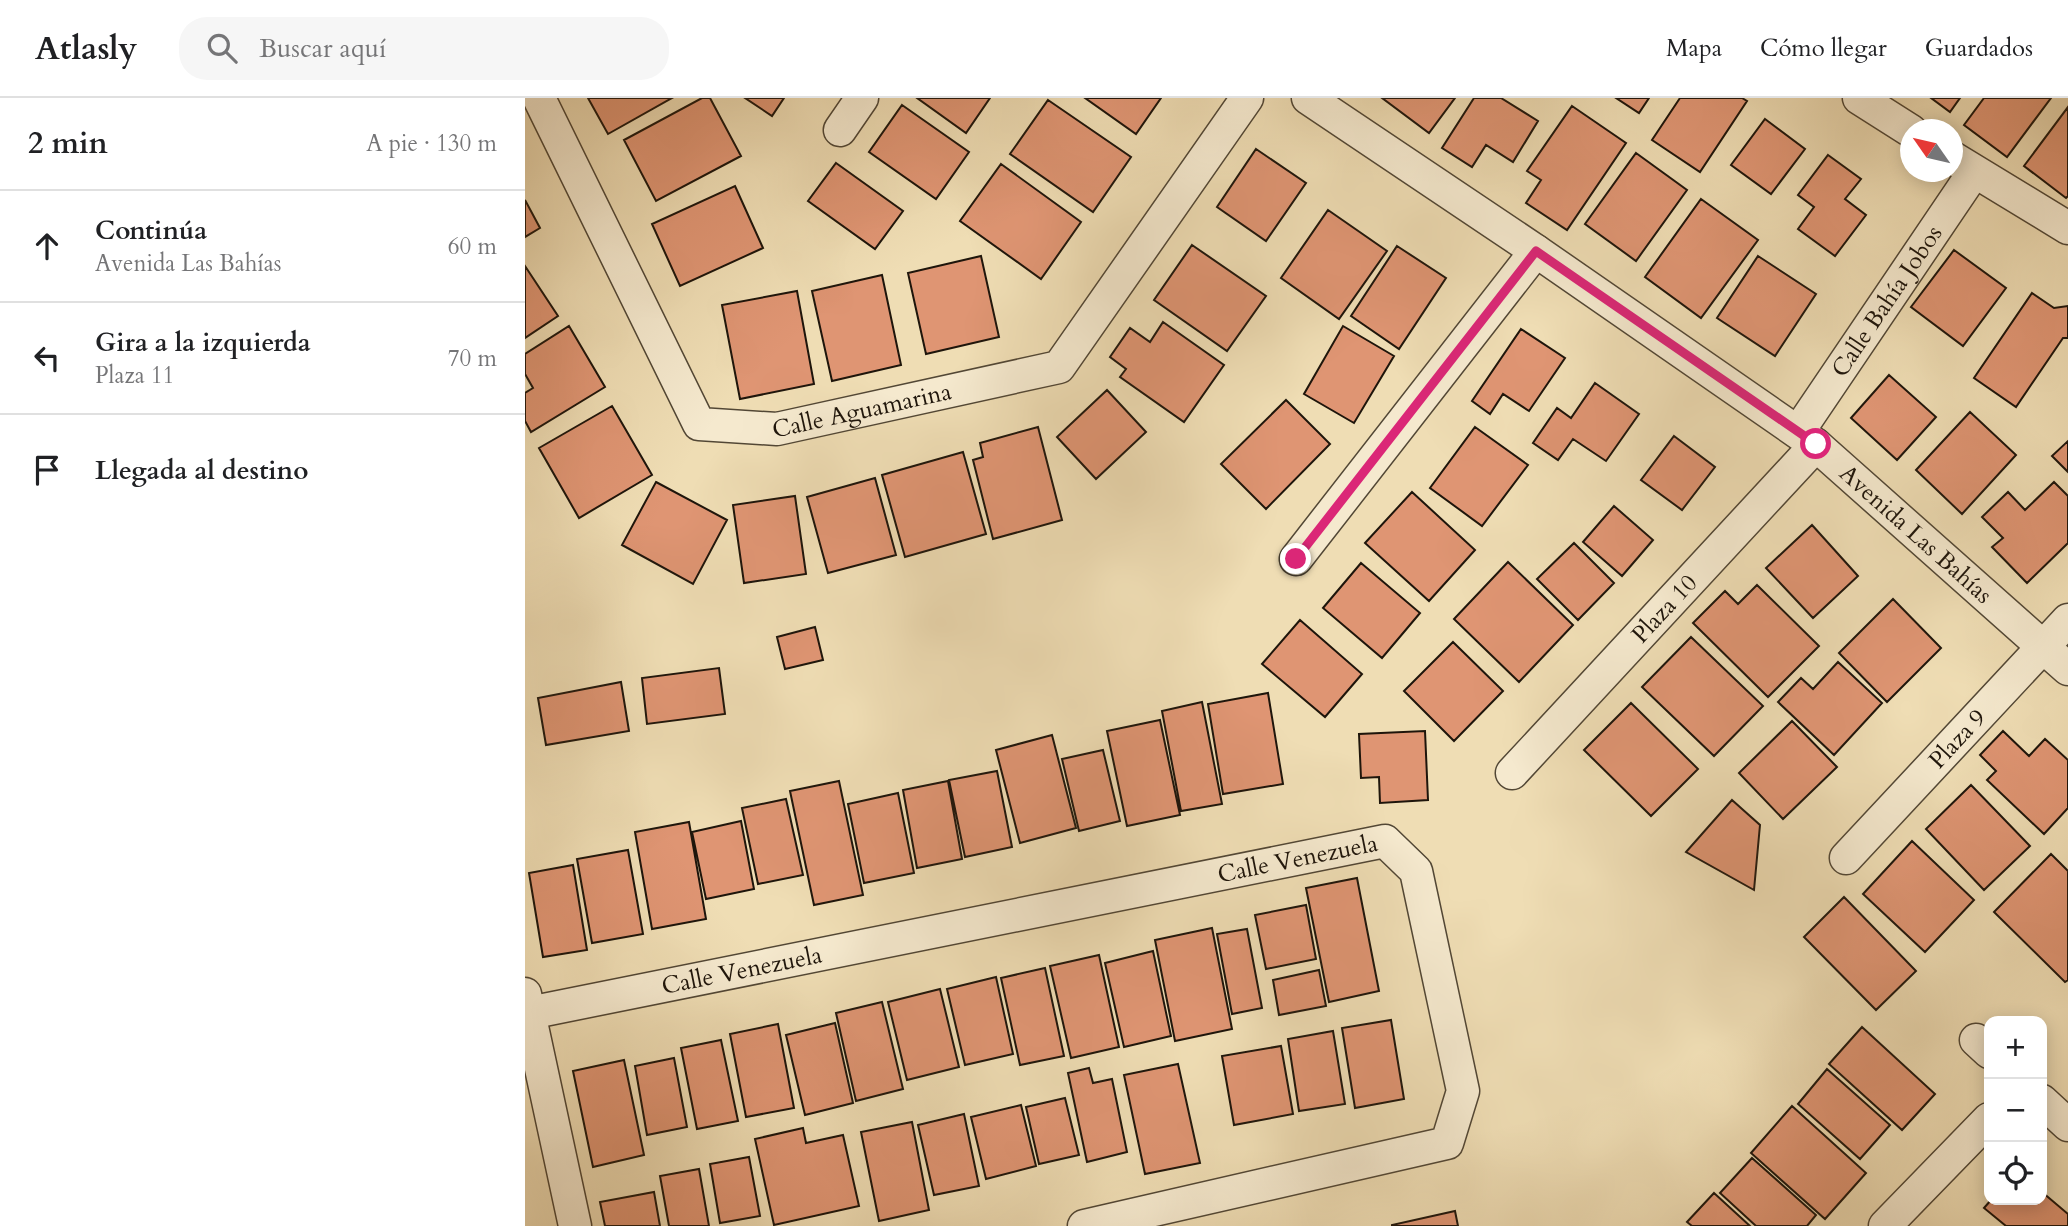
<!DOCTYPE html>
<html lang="es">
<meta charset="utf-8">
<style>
:root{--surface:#fff;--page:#f6f6f6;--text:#202124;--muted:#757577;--line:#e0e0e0}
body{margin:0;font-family:Cardo,serif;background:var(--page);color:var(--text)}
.controls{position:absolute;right:21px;bottom:21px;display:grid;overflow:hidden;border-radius:14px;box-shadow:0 4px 18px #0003}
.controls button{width:63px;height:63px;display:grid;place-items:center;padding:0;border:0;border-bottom:2px solid var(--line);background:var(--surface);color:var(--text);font:35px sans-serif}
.compass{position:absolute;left:1375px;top:21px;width:63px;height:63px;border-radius:50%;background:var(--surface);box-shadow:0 4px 18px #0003;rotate:304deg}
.stop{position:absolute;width:21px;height:21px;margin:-16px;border:5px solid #db2777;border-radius:50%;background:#fff}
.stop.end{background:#db2777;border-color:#fff;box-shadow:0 2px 7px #0008}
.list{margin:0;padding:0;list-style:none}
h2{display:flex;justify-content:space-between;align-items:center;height:91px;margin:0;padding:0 28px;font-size:30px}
h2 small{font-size:23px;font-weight:400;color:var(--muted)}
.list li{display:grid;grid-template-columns:46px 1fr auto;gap:21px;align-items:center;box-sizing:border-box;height:112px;padding:0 28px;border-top:2px solid var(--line)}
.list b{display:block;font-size:26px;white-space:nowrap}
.list p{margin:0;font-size:23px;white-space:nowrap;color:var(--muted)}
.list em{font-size:23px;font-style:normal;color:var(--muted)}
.icon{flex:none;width:38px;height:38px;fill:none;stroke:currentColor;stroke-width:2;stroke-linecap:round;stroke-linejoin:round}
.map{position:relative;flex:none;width:1543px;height:1128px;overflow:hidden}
header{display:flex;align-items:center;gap:42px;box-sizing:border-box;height:98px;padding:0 35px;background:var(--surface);border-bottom:2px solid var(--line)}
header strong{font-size:33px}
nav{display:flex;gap:38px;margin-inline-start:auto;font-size:24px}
.search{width:490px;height:63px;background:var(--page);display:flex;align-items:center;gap:18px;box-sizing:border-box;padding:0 24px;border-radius:28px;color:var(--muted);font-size:26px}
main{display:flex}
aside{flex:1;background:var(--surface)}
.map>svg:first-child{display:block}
.building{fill:#df9573;stroke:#1e150b;stroke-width:2}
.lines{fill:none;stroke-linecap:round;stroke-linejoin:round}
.street-casing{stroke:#524735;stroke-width:35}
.street{stroke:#f5e9ce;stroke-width:32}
.route{stroke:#db2777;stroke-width:9}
.labels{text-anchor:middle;stroke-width:6;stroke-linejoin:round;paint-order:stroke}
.street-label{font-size:24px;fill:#1e150b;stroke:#f5e9ce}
</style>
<header>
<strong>Atlasly</strong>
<div class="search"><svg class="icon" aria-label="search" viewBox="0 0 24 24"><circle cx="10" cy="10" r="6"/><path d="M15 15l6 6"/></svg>Buscar aquí</div>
<nav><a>Mapa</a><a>Cómo llegar</a><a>Guardados</a></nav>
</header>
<main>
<aside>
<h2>2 min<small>A pie · 130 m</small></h2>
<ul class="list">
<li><svg class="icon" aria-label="ahead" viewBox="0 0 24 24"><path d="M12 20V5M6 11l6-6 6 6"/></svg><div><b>Continúa</b><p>Avenida Las Bahías</p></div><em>60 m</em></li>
<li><svg class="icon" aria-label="left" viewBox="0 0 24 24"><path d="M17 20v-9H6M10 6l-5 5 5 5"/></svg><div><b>Gira a la izquierda</b><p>Plaza 11</p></div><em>70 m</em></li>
<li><svg class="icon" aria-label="arrive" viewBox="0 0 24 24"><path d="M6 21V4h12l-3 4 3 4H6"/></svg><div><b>Llegada al destino</b></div></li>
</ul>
</aside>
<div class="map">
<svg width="1543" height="1128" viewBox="0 0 1543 1128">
<rect width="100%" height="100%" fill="#efddb4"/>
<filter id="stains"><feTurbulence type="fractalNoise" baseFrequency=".00286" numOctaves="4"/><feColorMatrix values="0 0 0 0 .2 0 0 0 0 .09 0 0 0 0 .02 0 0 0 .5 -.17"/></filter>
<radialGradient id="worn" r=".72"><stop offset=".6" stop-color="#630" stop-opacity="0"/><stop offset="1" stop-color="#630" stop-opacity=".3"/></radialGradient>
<path class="building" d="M 63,0 L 147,0 L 83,36 Z
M 177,0 L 185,0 L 216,58 L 131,103 L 99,42 Z
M 220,0 L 259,0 L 247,18 Z
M 392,0 L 465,0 L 441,35 Z
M 560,0 L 636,0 L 611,36 Z
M 857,0 L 930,0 L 904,35 Z
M 949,0 L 976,0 L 1013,23 L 988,64 L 961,47 L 947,69 L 917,50 Z
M 1091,0 L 1124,0 L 1114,15 Z
M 1155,0 L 1217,0 L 1222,3 L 1175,74 L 1127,42 Z
M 1406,0 L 1435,0 L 1425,14 Z
M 1459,0 L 1526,0 L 1482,59 L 1439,27 Z
M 523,2 L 606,59 L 568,114 L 485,56 Z
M 377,7 L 444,54 L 411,101 L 344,54 Z
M 1047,8 L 1101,45 L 1042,132 L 1001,105 L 1016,82 L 1002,73 Z
M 1543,9 L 1543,98 L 1541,100 L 1499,68 Z
M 1240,21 L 1280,51 L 1246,96 L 1206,67 Z
M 731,51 L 781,85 L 741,143 L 692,109 Z
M 1111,55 L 1162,92 L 1111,163 L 1060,126 Z
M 1303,57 L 1336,81 L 1320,101 L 1341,117 L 1310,158 L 1273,131 L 1289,109 L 1273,97 Z
M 311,65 L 378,113 L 350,151 L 283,103 Z
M 476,66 L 556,124 L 516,181 L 435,123 Z
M 210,88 L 238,150 L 155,188 L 127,126 Z
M 1176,101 L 1233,142 L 1176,220 L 1120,179 Z
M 0,102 L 15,130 L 0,139 Z
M 803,112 L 862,153 L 814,221 L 756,180 Z
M 667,147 L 741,198 L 702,253 L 629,202 Z
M 872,148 L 921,180 L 874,251 L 826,218 Z
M 1429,152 L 1481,190 L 1438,248 L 1386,209 Z
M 456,158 L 474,239 L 401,256 L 383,175 Z
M 1233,158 L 1291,196 L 1250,258 L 1192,220 Z
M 0,168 L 33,218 L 0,240 Z
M 357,177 L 376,267 L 307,283 L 287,193 Z
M 272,193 L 289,286 L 215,301 L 197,207 Z
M 1507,195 L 1529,210 L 1543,208 L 1543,240 L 1538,240 L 1491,309 L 1449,280 Z
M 638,224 L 699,267 L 659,324 L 595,279 L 601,271 L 585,259 L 605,230 L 625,244 Z
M 44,228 L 80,289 L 6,334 L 0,323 L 0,295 L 8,290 L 0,276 L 0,256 Z
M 818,228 L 869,258 L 829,325 L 779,296 Z
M 996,231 L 1040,260 L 1004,313 L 978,296 L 965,316 L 947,303 Z
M 1364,277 L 1411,319 L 1372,362 L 1326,320 Z
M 1070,285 L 1114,316 L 1081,363 L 1048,341 L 1033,362 L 1008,345 L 1032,310 L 1046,320 Z
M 582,292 L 621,334 L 571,381 L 532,339 Z
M 761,302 L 805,346 L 741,411 L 696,366 Z
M 87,308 L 127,377 L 54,420 L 14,350 Z
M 1445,314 L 1491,357 L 1437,416 L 1391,372 Z
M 513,329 L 537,422 L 468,441 L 448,362 L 458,359 L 455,345 Z
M 950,329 L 1003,367 L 957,428 L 905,390 Z
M 1149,338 L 1190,369 L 1157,412 L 1116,382 Z
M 1543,343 L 1543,374 L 1527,358 Z
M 438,354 L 461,436 L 380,459 L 357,377 Z
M 350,380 L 371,457 L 303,475 L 282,399 Z
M 131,384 L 202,422 L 168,486 L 97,447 Z
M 1529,384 L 1543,398 L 1543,445 L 1502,485 L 1467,449 L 1478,440 L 1457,419 L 1483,394 L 1500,412 Z
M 887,394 L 950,452 L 904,503 L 840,445 Z
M 270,398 L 281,476 L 219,485 L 208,407 Z
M 1089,408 L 1128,442 L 1097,478 L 1058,444 Z
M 1287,427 L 1333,478 L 1288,520 L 1241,470 Z
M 1049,445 L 1089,485 L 1053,522 L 1012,481 Z
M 983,464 L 1048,527 L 994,584 L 929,521 Z
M 836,465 L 895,515 L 857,560 L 798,510 Z
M 1232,487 L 1294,548 L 1243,599 L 1168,525 L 1200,493 L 1213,506 Z
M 1368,501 L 1416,550 L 1362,604 L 1314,555 Z
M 775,522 L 837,576 L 800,619 L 737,566 Z
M 290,529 L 298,562 L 260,571 L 252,539 Z
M 1166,539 L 1238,608 L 1189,658 L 1117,589 Z
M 928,544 L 978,593 L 929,643 L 879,593 Z
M 1313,564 L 1357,605 L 1309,657 L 1253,604 L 1276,580 L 1288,591 Z
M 194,570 L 200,616 L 122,626 L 117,580 Z
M 96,584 L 104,633 L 21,647 L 13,600 Z
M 743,595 L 758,686 L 698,696 L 683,606 Z
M 677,604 L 697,706 L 656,713 L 637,613 Z
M 1106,605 L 1173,671 L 1126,718 L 1059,652 Z
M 635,622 L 655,717 L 602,728 L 582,633 Z
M 1267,623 L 1312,669 L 1258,721 L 1214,675 Z
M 900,633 L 903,702 L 855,705 L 854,679 L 836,680 L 834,636 Z
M 1478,633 L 1504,658 L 1520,641 L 1543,662 L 1543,710 L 1519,736 L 1462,682 L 1471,673 L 1455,657 Z
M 527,637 L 551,730 L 495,745 L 471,652 Z
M 578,652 L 595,723 L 554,733 L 537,661 Z
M 472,673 L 487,749 L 440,759 L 424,682 Z
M 314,683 L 338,797 L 289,807 L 265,693 Z
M 423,683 L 437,761 L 392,770 L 378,692 Z
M 1446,687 L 1505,748 L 1459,792 L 1401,731 Z
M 373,695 L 389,775 L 339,785 L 323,706 Z
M 261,701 L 278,777 L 233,786 L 217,710 Z
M 1207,702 L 1235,727 L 1229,792 L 1161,754 Z
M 216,723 L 229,791 L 181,801 L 167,734 Z
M 164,724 L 181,821 L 127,831 L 110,734 Z
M 1387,743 L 1449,802 L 1400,854 L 1338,796 Z
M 103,752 L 118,836 L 67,845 L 52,761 Z
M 1526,756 L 1543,773 L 1543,882 L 1540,884 L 1469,814 Z
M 48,767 L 62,852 L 18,859 L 4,775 Z
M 832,780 L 854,893 L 804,904 L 781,790 Z
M 1319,799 L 1391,873 L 1351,912 L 1279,839 Z
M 781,807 L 791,861 L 741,871 L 730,817 Z
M 687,830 L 707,931 L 650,943 L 630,842 Z
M 722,831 L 737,910 L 707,916 L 692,836 Z
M 628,853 L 646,938 L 599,949 L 580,865 Z
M 574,857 L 594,949 L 546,960 L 525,868 Z
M 520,870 L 539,958 L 495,967 L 476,880 Z
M 794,872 L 801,908 L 754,917 L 748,882 Z
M 471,879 L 488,956 L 440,967 L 422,891 Z
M 415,891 L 434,969 L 382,982 L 363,904 Z
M 357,904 L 378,991 L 331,1003 L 311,915 Z
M 866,922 L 879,1001 L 830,1010 L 817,930 Z
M 310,925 L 328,1005 L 280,1017 L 261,937 Z
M 253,926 L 269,1010 L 221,1019 L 205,936 Z
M 1337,929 L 1410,996 L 1377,1032 L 1304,966 Z
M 808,933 L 820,1006 L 774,1013 L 763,941 Z
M 196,942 L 213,1023 L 172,1031 L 156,950 Z
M 756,948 L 768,1016 L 709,1027 L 697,958 Z
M 149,960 L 162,1029 L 122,1037 L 110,968 Z
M 99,962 L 119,1057 L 68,1069 L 48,973 Z
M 653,966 L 675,1065 L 620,1076 L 599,977 Z
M 564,970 L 568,985 L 587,981 L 602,1054 L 562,1064 L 543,975 Z
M 1302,971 L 1365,1027 L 1335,1061 L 1273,1006 Z
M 540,1000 L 554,1057 L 514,1066 L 501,1009 Z
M 496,1007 L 511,1068 L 461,1081 L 446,1019 Z
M 1267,1008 L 1341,1075 L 1300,1121 L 1226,1055 Z
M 439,1016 L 454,1088 L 409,1097 L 393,1027 Z
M 387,1024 L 404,1112 L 354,1123 L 336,1034 Z
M 278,1030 L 281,1045 L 318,1037 L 334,1108 L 249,1127 L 230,1041 Z
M 224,1059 L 235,1118 L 195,1125 L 185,1066 Z
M 1227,1060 L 1291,1117 L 1282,1128 L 1231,1128 L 1195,1095 Z
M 174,1071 L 184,1128 L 144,1128 L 135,1078 Z
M 129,1094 L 135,1128 L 80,1128 L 75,1104 Z
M 1517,1094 L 1543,1116 L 1543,1128 L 1481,1128 L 1459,1110 L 1466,1102 L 1517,1102 Z
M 1189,1095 L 1225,1128 L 1167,1128 L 1162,1124 Z
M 930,1113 L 933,1128 L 867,1128 L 867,1127 Z"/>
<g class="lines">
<defs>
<g id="street">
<path id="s1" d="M 14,0 L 174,326 L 252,331 L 534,269 L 722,0"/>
<path id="s2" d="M 783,0 L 1011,153 L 1291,347 L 1543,571"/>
<path d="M 1334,0 L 1386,33"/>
<path d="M 315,32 L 337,0"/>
<path d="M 1428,60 L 1543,130"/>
<path id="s3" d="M 1273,334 L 1449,74"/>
<path d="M 771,461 L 1011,153"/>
<path id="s4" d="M 987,675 L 1291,347"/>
<path id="s5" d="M 1321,760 L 1543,522"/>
<path d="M 0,896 L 50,1128"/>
<path id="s6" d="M 4,915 L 860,743 L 891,773 L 938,993 L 922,1045 L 559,1128"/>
<path d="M 1451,942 L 1464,954"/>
<path d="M 1517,1003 L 1543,1027"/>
<path d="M 1360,1128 L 1464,1021"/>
</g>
</defs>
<use href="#street" class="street-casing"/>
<use href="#street" class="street"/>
</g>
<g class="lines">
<path class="route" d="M 771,461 L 1011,153 L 1291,346"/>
</g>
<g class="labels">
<g class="street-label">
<text dy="8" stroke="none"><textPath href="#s3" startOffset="158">Calle Bahía Jobos</textPath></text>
<text dy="8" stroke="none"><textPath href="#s1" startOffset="528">Calle Aguamarina</textPath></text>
<text dy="8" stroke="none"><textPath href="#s2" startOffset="749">Avenida Las Bahías</textPath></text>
<text dy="8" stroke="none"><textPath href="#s4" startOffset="224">Plaza 10</textPath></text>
<text dy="8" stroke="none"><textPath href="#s5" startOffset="163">Plaza 9</textPath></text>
<text dy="8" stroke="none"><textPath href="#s6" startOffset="784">Calle Venezuela</textPath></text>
<text dy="8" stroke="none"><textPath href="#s6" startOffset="217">Calle Venezuela</textPath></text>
</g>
</g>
<rect width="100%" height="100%" filter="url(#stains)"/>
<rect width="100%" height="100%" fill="url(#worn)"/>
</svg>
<div class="controls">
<button>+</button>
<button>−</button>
<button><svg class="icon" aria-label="locate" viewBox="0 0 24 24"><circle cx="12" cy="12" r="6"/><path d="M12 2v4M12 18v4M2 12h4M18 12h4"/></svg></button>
</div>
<svg class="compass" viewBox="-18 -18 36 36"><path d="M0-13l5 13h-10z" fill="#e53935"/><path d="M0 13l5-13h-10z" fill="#757577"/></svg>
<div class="stop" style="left:1291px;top:346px"></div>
<div class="stop end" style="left:771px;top:461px"></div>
</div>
</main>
